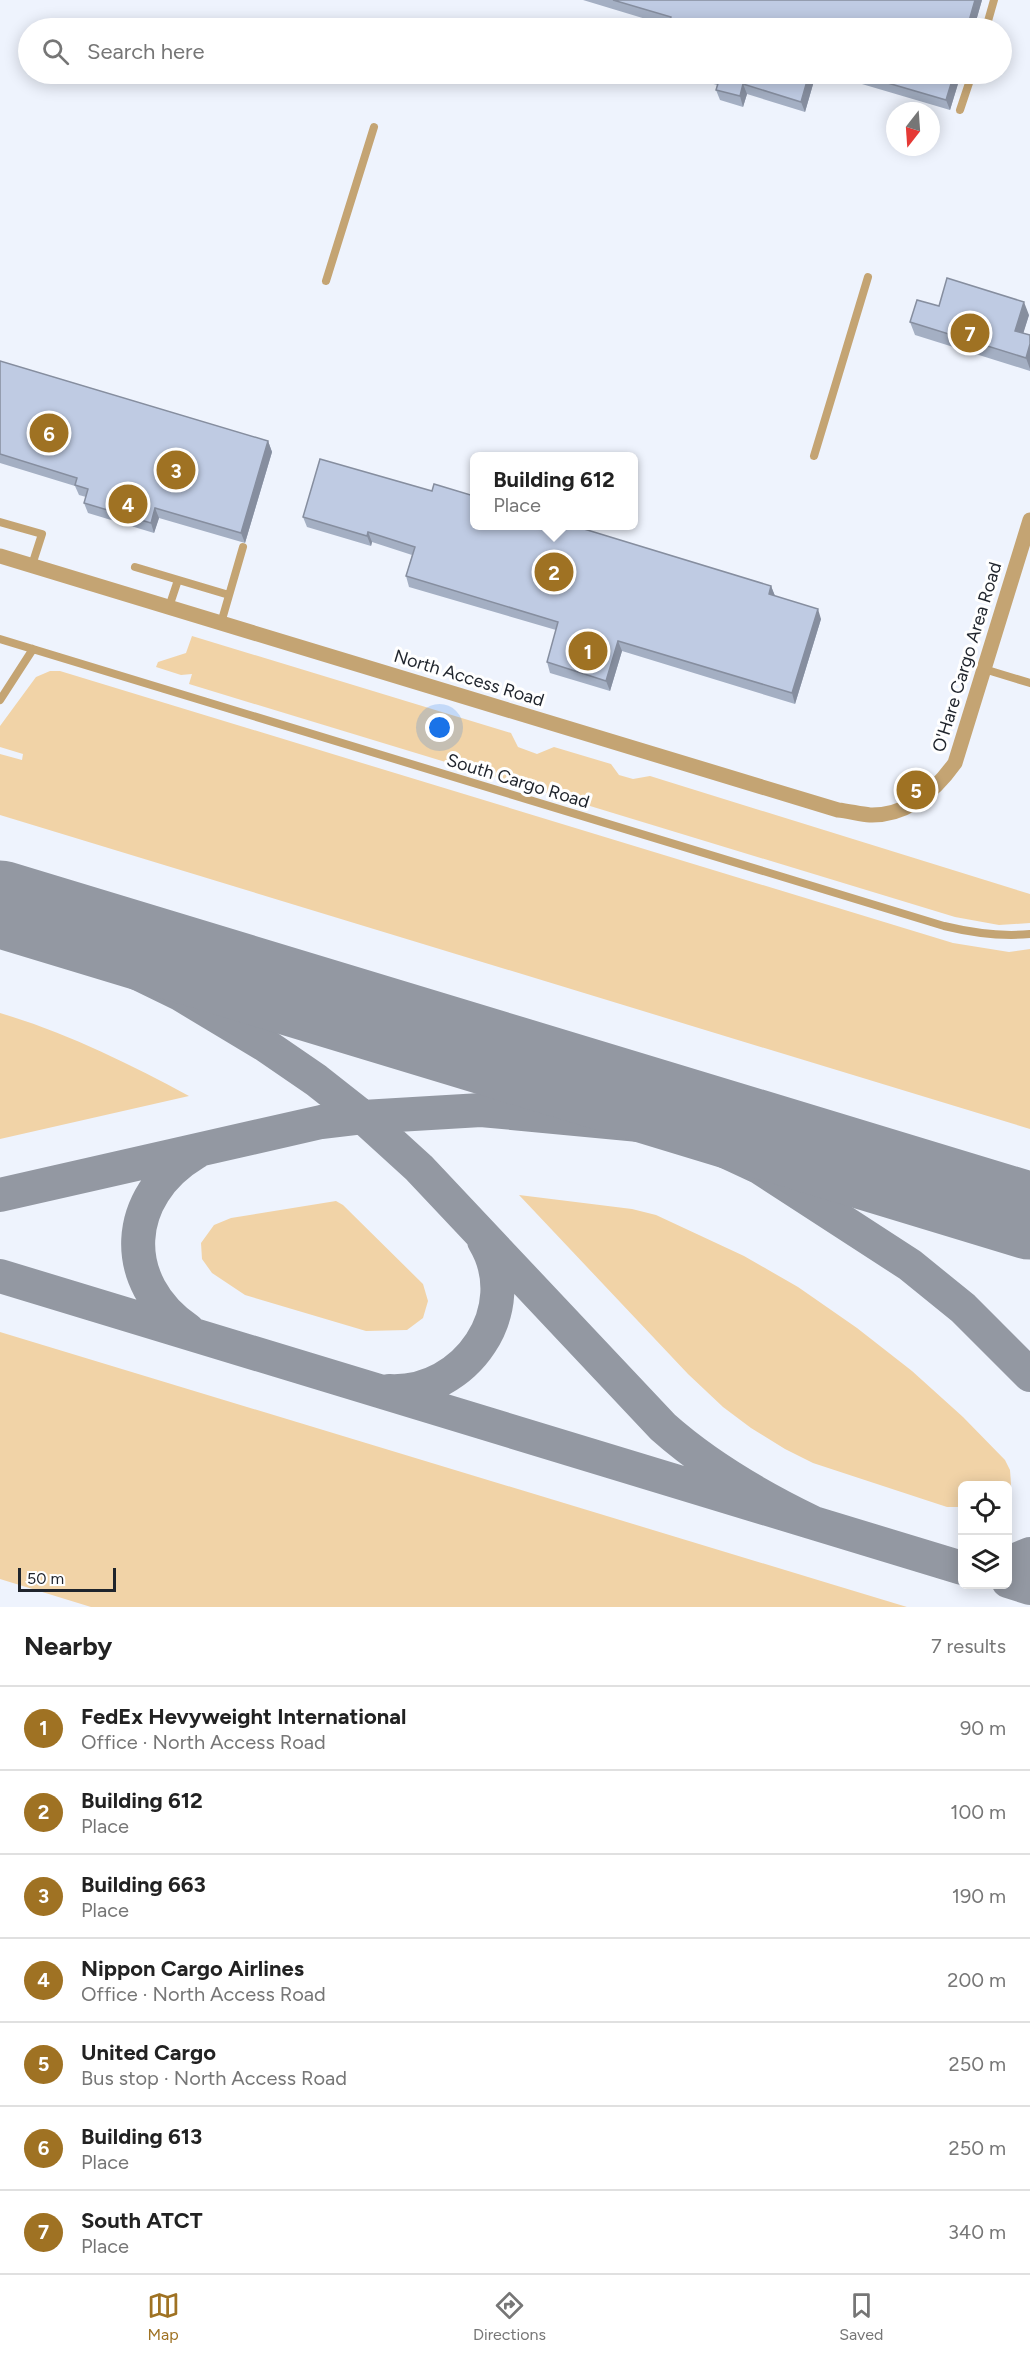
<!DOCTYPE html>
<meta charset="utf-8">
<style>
:root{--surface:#fff;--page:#f6f6f6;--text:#222;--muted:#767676;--line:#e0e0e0;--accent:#9f7223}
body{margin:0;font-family:Figtree,sans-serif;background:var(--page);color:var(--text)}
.controls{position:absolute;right:18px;bottom:18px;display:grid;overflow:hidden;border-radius:9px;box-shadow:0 3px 15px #0003}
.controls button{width:54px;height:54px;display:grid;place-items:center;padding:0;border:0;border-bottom:2px solid var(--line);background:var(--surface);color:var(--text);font:30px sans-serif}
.compass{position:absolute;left:886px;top:102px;width:54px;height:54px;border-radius:50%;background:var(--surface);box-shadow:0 3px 15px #0003;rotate:197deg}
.scale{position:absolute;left:18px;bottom:15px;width:98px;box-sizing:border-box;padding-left:6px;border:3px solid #1f242c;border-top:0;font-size:16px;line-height:21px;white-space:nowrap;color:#1f242c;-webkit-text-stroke:4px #fff;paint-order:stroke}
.you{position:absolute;left:440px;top:728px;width:21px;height:21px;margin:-15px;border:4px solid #fff;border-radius:50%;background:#1a73e8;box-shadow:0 0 0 9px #1a73e833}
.badge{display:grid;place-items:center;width:39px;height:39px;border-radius:50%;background:var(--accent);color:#fff;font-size:20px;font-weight:700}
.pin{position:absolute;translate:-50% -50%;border:3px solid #fff;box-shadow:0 2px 6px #0006}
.popup{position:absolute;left:470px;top:452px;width:168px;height:78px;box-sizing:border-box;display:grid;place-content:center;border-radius:9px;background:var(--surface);filter:drop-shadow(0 2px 4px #0005);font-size:20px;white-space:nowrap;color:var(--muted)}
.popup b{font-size:22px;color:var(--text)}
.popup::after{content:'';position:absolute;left:50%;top:100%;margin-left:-12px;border:12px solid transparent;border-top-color:var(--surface)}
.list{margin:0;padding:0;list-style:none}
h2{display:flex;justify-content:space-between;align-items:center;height:78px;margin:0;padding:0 24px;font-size:26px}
h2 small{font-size:20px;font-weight:400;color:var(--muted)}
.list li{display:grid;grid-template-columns:39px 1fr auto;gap:18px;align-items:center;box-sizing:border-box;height:84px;padding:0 24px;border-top:2px solid var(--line)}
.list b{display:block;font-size:22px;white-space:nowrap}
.list p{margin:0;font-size:20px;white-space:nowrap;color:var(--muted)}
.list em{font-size:20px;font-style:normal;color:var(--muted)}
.icon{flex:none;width:33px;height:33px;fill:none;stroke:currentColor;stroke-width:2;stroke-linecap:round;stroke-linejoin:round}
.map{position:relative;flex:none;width:1030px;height:1607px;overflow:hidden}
.search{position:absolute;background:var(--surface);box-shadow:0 3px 15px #0003;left:18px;right:18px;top:18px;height:66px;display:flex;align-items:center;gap:15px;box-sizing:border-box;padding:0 21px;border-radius:33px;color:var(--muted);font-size:22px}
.sheet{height:666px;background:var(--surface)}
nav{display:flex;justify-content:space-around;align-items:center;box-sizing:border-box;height:84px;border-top:2px solid var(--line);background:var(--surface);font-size:16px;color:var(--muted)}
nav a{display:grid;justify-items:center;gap:3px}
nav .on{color:var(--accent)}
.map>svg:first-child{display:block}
.green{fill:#f1d3a7}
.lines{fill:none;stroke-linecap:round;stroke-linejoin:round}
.taxiway{stroke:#9398a2;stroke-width:34}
.runway{stroke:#9398a2;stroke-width:87}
.lane{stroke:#c4a473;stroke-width:8}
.street{stroke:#c4a473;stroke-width:15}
.wall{fill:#a4afc3}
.shaded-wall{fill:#868e9f}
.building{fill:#bfcbe3;stroke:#868e9f;stroke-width:1.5}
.labels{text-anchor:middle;stroke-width:6;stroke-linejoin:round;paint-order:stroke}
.street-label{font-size:18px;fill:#1f242c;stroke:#fff}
</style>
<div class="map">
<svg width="1030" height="1607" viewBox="0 0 1030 1607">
<rect width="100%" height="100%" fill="#eef3fd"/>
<path class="green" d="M 192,636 L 511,733 L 518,747 L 537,754 L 554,747 L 611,764 L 619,775 L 633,779 L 650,776 L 1030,894 L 1030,923 L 999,925 L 955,917 L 189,684 L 192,674 L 181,675 L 156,667 L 158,662 L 186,653 Z
M 50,671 L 60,671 L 953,943 L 1009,952 L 1030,949 L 1030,1129 L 0,815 L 0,754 L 22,760 L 23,754 L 0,747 L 0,726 L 36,677 Z
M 0,1013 C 67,1033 128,1063 189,1096 L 0,1139 Z
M 519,1195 L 632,1209 L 656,1215 L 744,1256 L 798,1287 L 857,1328 L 912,1371 L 963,1417 L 1005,1460 L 1010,1470 L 1011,1484 L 1008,1491 L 1008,1486 L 962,1486 L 962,1507 L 947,1507 L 813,1463 L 785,1449 L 751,1428 L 723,1407 L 688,1374 Z
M 336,1201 L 343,1205 L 423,1284 L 428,1301 L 423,1318 L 407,1330 L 366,1331 L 245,1295 L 212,1273 L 202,1259 L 201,1243 L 214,1225 L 231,1218 Z
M 0,1332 L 831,1584 L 907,1607 L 91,1607 L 0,1579 Z"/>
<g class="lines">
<path class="taxiway" d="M 0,914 L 65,938 L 180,994 L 265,1045 L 316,1080 L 363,1117 L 419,1168 L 663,1427 C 708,1467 758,1496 812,1522
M 468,1045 L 640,1114
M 716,1147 L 759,1167 L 910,1265 L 963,1308 L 1030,1375
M 0,1195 L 321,1122 L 363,1117 L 481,1110 L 671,1128 L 767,1145 L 930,1186
M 0,1276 L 962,1568
M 188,1330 C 118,1282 123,1196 195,1153
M 389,1391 C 466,1395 525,1309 484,1241
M 1008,1563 L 1030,1554
M 1008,1581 L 1030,1588"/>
<path class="runway" d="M 0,904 L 1030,1216"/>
<path class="lane" d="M 986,28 L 994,0
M 960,110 L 972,74
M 326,281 L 374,127
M 814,456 L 868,277
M 0,522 L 42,534 L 32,565
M 135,567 L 229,595
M 169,607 L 178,580
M 221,623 L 243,547
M 0,639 L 944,926 C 973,933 1000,937 1030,934
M 984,669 L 1030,683
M 0,700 L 33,649"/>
<path class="street" d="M 0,556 L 838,810 C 848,811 860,814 870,815 C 907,816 935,791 955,763 L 1030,520"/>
</g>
<path class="wall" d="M 583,0 L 982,0 L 974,28 L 668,28 L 669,26 Z
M 678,74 L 816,74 L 805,112 L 747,94 L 743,107 L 720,100 L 716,90 L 717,85 Z
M 828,74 L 961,74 L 950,110 Z
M 1029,315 L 1023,333 L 1030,335 L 1030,371 L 915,335 L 910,322 Z
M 0,361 L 268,441 L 272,452 L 245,543 L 159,518 L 154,533 L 88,513 L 84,503 L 86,497 L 79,495 L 75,486 L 0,463 Z
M 432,491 L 771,586 L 775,596 L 821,619 L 795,704 L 622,651 L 610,691 L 550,673 L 547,662 L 556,630 L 409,587 L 406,576 L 412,555 L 372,542 L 371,546 L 307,527 L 303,517 Z"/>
<path class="shaded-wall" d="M 975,0 L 982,0 L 974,28 L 967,28 Z
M 809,74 L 816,74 L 805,112 L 801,102 Z
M 954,74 L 961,74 L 950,110 L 946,100 Z
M 743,84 L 747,94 L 743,107 L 740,96 Z
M 1024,302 L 1029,315 L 1020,344 L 1015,331 Z
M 1030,344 L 1030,369 L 1026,358 Z
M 268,441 L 272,452 L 245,543 L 241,533 Z
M 155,508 L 159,518 L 154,533 L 151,523 Z
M 368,532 L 372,542 L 371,546 L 367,536 Z
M 771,586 L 775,596 L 769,594 Z
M 818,609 L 821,619 L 795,704 L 792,693 Z
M 618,641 L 622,651 L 610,691 L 606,681 Z"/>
<path class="building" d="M 613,0 L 975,0 L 967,28 L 668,28 L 671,17 Z
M 708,74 L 809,74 L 801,102 L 743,84 L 740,96 L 716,90 L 720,77 Z
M 857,74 L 954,74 L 946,100 Z
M 947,278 L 1024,302 L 1015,331 L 1030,335 L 1030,344 L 1026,358 L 910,322 L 917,300 L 939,306 Z
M 0,361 L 268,441 L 241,533 L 155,508 L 151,523 L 84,503 L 88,489 L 75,485 L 77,478 L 0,454 Z
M 320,459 L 432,491 L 434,484 L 474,496 L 474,525 L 571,525 L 771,586 L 769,594 L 818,609 L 792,693 L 618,641 L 606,681 L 547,662 L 558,622 L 406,576 L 415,547 L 368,532 L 367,536 L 303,517 Z"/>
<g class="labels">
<g class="street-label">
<text transform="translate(967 657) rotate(-73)" y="6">O'Hare Cargo Area Road</text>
<text transform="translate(469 678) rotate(17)" y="6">North Access Road</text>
<text transform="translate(518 781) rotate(17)" y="6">South Cargo Road</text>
</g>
</g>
</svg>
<div class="controls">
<button><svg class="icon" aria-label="locate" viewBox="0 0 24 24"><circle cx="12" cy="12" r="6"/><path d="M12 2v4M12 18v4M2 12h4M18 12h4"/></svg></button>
<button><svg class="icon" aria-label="layers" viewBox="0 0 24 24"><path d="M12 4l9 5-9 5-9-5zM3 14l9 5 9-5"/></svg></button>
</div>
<svg class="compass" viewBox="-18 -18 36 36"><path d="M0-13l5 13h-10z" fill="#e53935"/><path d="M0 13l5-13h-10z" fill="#767676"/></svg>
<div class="scale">50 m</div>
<div class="you"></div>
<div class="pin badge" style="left:588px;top:651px">1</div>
<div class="pin badge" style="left:554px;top:572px">2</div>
<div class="popup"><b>Building 612</b>Place</div>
<div class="pin badge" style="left:176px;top:470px">3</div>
<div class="pin badge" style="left:128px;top:504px">4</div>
<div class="pin badge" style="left:916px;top:790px">5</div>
<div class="pin badge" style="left:49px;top:433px">6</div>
<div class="pin badge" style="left:970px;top:333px">7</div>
<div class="search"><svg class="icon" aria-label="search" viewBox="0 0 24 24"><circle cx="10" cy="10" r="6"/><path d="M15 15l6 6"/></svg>Search here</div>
</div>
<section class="sheet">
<h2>Nearby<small>7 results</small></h2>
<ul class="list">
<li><span class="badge">1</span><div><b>FedEx Hevyweight International</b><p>Office · North Access Road</p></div><em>90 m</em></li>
<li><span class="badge">2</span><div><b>Building 612</b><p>Place</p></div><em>100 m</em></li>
<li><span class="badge">3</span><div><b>Building 663</b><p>Place</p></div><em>190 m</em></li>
<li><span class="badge">4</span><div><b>Nippon Cargo Airlines</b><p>Office · North Access Road</p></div><em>200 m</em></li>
<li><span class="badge">5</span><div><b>United Cargo</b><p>Bus stop · North Access Road</p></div><em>250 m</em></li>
<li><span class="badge">6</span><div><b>Building 613</b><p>Place</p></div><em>250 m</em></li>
<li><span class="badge">7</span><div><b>South ATCT</b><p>Place</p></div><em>340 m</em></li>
</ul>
</section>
<nav>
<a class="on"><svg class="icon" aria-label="map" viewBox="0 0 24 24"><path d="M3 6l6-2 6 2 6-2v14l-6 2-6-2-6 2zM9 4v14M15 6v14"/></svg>Map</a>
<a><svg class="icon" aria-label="directions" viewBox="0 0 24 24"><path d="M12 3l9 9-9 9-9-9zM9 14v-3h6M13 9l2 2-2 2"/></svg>Directions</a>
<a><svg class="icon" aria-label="saved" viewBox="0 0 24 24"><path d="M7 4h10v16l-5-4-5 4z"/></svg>Saved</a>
</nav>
